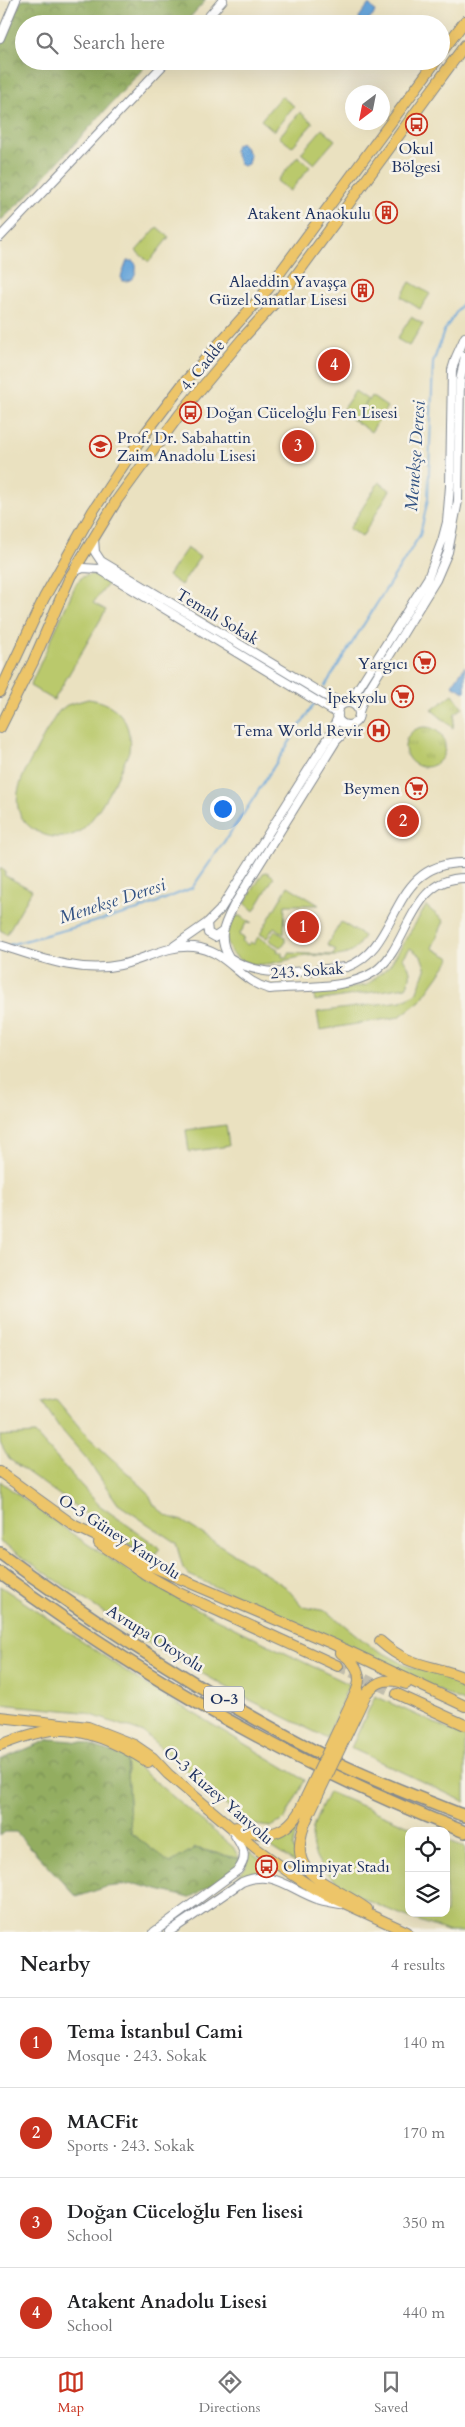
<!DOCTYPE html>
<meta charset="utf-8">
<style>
:root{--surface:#fff;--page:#f6f6f6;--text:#202124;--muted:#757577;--line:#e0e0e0;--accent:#c8321e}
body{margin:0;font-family:Cardo,serif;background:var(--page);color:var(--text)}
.controls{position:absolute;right:15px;bottom:15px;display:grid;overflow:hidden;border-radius:10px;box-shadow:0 5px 20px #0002}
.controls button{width:45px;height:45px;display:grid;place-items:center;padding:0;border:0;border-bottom:1px solid var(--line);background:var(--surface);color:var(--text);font:25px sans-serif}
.compass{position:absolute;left:345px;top:85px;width:45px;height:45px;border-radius:50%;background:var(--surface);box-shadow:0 5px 20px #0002;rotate:212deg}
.you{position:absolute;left:222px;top:808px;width:18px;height:18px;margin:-12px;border:4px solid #fff;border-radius:50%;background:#1a73e8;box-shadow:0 0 0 8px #1a73e833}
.badge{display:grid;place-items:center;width:32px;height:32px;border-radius:50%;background:var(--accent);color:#fff;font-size:16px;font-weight:700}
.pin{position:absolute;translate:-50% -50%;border:2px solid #fff;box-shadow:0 1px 5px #0006}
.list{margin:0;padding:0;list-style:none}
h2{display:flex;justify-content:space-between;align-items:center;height:65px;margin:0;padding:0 20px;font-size:21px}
h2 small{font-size:16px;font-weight:400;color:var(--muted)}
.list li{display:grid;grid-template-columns:32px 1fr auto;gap:15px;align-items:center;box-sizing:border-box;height:90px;padding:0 20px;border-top:1px solid var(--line)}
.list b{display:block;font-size:19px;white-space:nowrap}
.list p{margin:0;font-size:16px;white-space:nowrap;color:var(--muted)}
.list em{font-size:16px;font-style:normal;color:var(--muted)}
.icon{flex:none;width:28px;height:28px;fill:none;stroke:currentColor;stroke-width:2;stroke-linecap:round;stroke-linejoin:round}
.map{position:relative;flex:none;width:465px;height:1932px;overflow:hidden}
.search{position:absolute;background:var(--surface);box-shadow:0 5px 20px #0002;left:15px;right:15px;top:15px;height:55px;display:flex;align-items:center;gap:12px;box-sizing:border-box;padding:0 18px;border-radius:28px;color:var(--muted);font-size:19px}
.sheet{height:425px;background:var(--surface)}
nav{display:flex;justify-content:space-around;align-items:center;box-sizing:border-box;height:70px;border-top:1px solid var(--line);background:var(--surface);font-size:14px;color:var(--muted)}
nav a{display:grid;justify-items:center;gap:2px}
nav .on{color:var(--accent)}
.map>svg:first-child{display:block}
.grass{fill:#bac96c;stroke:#6a7c65}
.forest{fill:url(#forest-crowns);stroke:#576e5f}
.park{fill:url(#park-tufts);stroke:#6a7c65}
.water{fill:#67a5d9;stroke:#416a9c}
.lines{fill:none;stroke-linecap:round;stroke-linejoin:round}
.stream{stroke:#67a5d9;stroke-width:2}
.major-tunnel{stroke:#c1bdac;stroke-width:10;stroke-dasharray:10 5;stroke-linecap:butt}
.minor-casing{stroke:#82888f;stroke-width:10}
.major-casing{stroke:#82888f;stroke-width:12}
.highway-casing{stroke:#82888f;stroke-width:14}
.minor{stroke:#fff;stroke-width:8}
.major{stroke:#edc569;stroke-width:10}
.highway{stroke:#edc569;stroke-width:11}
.major-bridge-casing{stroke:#82888f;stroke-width:12;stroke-linecap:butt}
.major-bridge{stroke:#edc569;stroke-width:10}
.labels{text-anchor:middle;stroke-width:5;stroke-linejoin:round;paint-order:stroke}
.shield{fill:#f7f3e8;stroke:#5d6a87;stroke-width:1}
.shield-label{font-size:15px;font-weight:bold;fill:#1b2f5e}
.poi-label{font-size:16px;fill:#1b2f5e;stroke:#f7f3e8;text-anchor:end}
.street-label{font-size:16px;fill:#1b2f5e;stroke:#f7f3e8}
.water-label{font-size:18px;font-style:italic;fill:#325283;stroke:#f7f3e8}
</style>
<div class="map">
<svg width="465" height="1932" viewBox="0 0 465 1932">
<defs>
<pattern id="forest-crowns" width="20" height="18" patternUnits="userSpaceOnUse" patternTransform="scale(1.25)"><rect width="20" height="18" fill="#93ad60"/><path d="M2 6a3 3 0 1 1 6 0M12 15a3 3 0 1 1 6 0" fill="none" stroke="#778d52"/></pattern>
<pattern id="park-tufts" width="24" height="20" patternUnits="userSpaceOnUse" patternTransform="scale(1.25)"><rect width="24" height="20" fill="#bac96c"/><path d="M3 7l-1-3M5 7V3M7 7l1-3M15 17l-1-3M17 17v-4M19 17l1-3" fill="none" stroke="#9fad60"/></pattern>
</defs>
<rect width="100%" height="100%" fill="#f7f3e8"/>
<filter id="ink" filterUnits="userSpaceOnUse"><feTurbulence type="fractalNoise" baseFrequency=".02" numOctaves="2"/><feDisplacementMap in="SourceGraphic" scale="10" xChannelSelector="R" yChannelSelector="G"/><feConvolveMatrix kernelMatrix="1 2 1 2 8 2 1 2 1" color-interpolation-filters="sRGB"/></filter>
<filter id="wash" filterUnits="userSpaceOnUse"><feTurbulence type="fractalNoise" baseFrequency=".0096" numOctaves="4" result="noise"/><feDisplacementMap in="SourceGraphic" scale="20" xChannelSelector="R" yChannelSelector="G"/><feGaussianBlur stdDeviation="1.12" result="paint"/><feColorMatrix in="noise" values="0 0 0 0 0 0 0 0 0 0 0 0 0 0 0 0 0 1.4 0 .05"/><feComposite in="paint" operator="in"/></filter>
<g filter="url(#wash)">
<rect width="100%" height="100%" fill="#eae1c0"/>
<path class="grass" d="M 281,96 L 294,106 L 274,131 L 261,120 Z
M 300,112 L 313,123 L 292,147 L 279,137 Z
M 322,129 L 335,140 L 314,164 L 301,153 Z
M 298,156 L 310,167 L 290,191 L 277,181 Z
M 157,227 L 169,237 L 149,262 L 136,251 Z
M 410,282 L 430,294 L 420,309 L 401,297 Z
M 411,317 L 423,324 L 409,346 L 397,339 Z
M 355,391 L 368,400 L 354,421 L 341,412 Z
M 371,396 L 387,407 L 371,432 L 355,421 Z
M 379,482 L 390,490 L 362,537 L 349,529 Z
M 187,548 L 200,557 L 181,585 L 168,576 Z
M 92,574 L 108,584 L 93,603 L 106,610 L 54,700 L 30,686 L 76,584 L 82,577 Z
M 88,699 C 117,702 133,722 129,751 C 122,770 96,821 80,831 C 68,839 52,839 40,833 C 1,814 21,777 36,751 C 43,737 50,724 59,711 L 67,705 Z
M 0,868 L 6,872 L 4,875 L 32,890 L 7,934 L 0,930 Z
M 267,872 L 274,877 L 254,911 L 245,903 L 263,873 Z
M 288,886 L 319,905 L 285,905 L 284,934 L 274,927 L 267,938 L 260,934 Z
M 426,906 L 444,921 L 432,948 L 451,958 L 420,1001 L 399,1017 L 320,1030 L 317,1012 L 402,1001 L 416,993 L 426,970 L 421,956 L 410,948 L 403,958 C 411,969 413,975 406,987 L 315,1001 L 314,995 L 367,985 L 390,965 Z
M 236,916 L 240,916 L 252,923 L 247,922 L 239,935 L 244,938 L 242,941 L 248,945 L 250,942 L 254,944 L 258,937 L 278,949 L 277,951 L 282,953 L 282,957 L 288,957 L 289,953 L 333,955 L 336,950 L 327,945 L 341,922 L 364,936 C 360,943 356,949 349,953 C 337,959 320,954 307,956 C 282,959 250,976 231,951 C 222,939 229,927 236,916 Z
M 275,930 L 285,937 L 285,943 L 280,947 L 269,940 Z
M 226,1125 L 229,1146 L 189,1152 L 186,1130 Z
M 56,1399 L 86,1435 L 148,1492 L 154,1505 L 167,1516 L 182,1521 L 286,1587 L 303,1607 L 327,1611 L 370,1646 L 410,1667 L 447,1675 L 465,1681 L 465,1703 L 362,1653 L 189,1575 L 183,1568 L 176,1543 L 118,1504 L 87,1459 L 59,1427 L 42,1402 Z
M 35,1434 L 99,1505 L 160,1548 L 156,1553 L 149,1556 L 117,1536 L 9,1459 L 0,1442 L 0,1436 Z
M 0,1481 C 46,1516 92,1549 141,1578 C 209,1617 279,1650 349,1684 L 327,1738 L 246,1698 L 153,1646 L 0,1542 Z
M 0,1586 L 148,1686 L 305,1780 L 285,1819 L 271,1827 L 247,1824 L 144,1733 L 83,1712 L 0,1704 Z
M 375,1696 L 465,1737 L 465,1802 L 351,1748 Z
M 126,1757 L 233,1847 L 240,1859 L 195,1848 L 170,1864 L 131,1833 Z
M 329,1792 L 421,1831 L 409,1831 L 409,1913 L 446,1913 L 446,1840 L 465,1847 L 465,1932 L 450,1932 C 409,1916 308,1891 312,1835 C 313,1821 324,1804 329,1792 Z
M 296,1828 L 293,1847 L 300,1866 L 261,1841 L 277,1838 Z
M 250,1852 L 276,1872 L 249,1875 L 213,1896 C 229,1884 248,1874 250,1852 Z"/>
<path class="forest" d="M 22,0 L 206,0 L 184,24 L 24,24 L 24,61 L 150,61 L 28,195 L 0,221 L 0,48 L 8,25 Z
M 50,1739 L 82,1742 L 126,1757 L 131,1833 L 170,1863 L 195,1848 L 240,1859 L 238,1868 L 190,1898 L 135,1884 L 106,1887 L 77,1897 L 16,1832 L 5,1832 L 0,1836 L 0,1760 Z"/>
<path class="park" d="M 453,694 L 463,708 L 455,713 L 453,728 L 432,710 Z
M405 747a20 20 0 1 1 40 0a20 20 0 1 1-40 0Z"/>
<path class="water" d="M 369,4 L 375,11 L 373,16 L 365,23 L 361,22 L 359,18 C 360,15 367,7 369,4 Z
M 242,143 L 250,155 L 248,164 L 243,166 L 240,164 L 234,151 L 236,145 Z
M 127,261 L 133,261 L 136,264 C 137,273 134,282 123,281 L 121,277 Z
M 465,666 L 465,692 L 452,685 Z"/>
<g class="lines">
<path class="stream" d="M 325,686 L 420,535 L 428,499 L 433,363 L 444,331 L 465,299
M 9,945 L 138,910 L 192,888 L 244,813 L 314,704"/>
</g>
</g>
<g filter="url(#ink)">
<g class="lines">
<path class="major-tunnel" d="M 338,1666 L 397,1694"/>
<defs>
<path id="minor" d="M 202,24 L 223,0
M 0,38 L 16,0
M 0,237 L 167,61
M 94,539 L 95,552 L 101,561 L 326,696 L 345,703
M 73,572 L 83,568 L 99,569 L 338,714
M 349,703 L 428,578 L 442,541 L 447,522 L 450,486 L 452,370 L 456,357 L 465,337
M337 714a11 11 0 1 1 22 0a11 11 0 1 1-22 0Z
M 359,712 L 364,697 L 436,580 L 448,552 L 458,501 L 460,381 L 465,356
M 207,923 L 208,933 L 215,937 L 222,932
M 0,945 C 38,957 79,974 120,965 C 144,960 168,944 194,947 C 229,951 239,982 270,989 C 302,986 346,990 374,972 C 410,948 408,878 465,878
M 174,946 L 207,923 L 220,910 L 329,737 L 338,717
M 229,957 C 217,937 224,925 234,905 L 336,741 L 352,725
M 230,958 C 264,981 307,970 347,967 C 402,947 388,861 465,863
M 154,1932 L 238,1870 C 250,1855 241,1846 233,1832
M 169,1932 L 242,1882 C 274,1868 291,1891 320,1900 C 327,1902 334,1903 340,1904"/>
<path id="major" d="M 441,53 L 465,21
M 0,692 L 44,598 L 93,511 L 138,443 L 183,384 L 268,289 L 436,61
M 0,728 L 33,662 L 70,577 L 117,500 L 180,414 L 243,338 L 281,296 L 465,45
M 0,1472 L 79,1529
M 73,1525 L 113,1544 L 153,1567 L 333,1644 L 465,1706
M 99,1543 L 147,1575 L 179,1593 L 338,1666
M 380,1641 C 411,1669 430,1663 465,1678
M 341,1653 C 355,1662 363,1673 357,1690
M 366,1694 C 377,1680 389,1677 406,1684
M 397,1694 L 465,1725
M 0,1717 L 88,1727 L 134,1745 L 153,1758 L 168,1774 L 257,1849 L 286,1870 L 316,1890 L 407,1932
M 0,1745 C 17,1739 34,1732 53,1730 C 85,1728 121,1745 148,1762
M 308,1816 C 280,1878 328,1880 367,1909
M 236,1827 C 262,1837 282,1839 299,1812"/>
<path id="highway" d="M 0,1553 C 108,1632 223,1705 342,1765 C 382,1784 424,1800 465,1816
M 0,1573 C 143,1678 300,1768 465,1832"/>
</defs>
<use href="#minor" class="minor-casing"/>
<use href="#major" class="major-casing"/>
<use href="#highway" class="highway-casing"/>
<use href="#minor" class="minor"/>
<use href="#major" class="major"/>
<use href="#highway" class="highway"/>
<defs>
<path id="major-bridge" d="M 299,1812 L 357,1690
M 308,1816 L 366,1694"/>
</defs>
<use href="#major-bridge" class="major-bridge-casing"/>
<use href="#major-bridge" class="major-bridge"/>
</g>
</g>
<defs>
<symbol id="bus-ring" viewBox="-11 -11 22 22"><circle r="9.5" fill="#f7f3e8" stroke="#c8321e" stroke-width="1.5"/><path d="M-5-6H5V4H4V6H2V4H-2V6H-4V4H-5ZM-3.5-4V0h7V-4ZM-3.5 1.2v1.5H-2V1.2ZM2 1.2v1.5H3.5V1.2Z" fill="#c8321e"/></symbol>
<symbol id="building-ring" viewBox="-11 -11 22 22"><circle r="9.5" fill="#f7f3e8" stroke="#c8321e" stroke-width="1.5"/><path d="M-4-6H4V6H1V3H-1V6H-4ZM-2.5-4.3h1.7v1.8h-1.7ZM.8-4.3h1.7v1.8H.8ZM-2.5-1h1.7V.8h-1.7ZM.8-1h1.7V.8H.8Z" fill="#c8321e"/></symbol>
<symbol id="school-ring" viewBox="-11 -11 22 22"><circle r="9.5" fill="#f7f3e8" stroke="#c8321e" stroke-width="1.5"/><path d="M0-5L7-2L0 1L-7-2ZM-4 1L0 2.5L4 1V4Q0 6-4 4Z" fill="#c8321e"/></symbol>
<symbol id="supermarket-ring" viewBox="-11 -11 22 22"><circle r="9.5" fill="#f7f3e8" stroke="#c8321e" stroke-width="1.5"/><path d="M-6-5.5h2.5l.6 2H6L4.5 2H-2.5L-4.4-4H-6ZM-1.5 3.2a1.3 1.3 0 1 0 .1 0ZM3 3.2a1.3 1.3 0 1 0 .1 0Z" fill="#c8321e"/></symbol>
<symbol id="hospital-ring" viewBox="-11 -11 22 22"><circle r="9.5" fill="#f7f3e8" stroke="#c8321e" stroke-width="1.5"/><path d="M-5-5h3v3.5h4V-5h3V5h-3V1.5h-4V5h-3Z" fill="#c8321e"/></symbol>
</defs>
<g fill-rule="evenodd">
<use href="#bus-ring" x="404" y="112" width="25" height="25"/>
<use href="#building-ring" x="374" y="200" width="25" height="25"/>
<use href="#building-ring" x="350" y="278" width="25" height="25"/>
<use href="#bus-ring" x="178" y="400" width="25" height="25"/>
<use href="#school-ring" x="88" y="434" width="25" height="25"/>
<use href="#supermarket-ring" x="412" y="650" width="25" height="25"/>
<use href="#supermarket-ring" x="390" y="684" width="25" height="25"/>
<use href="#hospital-ring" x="366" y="718" width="25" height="25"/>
<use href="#supermarket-ring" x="404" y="776" width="25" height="25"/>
<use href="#bus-ring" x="254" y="1854" width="25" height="25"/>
</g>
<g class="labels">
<rect class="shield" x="204" y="1686.5" width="40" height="25" rx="4"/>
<g class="shield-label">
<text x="224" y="1704">O-3</text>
</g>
<g class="poi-label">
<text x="416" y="154" text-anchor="middle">Okul<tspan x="416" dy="18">Bölgesi</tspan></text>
<text x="371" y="219">Atakent Anaokulu</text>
<text x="347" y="287">Alaeddin Yavaşça<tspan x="347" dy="18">Güzel Sanatlar Lisesi</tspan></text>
<text x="206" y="418" text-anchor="start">Doğan Cüceloğlu Fen Lisesi</text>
<text x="117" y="443" text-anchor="start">Prof. Dr. Sabahattin<tspan x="117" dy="18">Zaim Anadolu Lisesi</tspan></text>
<text x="408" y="669">Yargıcı</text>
<text x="387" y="703">İpekyolu</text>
<text x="363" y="736">Tema World Revir</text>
<text x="400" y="794">Beymen</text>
<text x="283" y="1872" text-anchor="start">Olimpiyat Stadı</text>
</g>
<g class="street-label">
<text transform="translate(202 365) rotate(-51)" y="6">4. Cadde</text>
<text transform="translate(218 616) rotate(31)" y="6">Temalı Sokak</text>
<text transform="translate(307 970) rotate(-4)" y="6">243. Sokak</text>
<text transform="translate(120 1536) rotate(33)" y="6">O-3 Güney Yanyolu</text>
<text transform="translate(156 1638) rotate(32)" y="6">Avrupa Otoyolu</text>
<text transform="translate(219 1795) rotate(41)" y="6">O-3 Kuzey Yanyolu</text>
</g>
<g class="water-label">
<text transform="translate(415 456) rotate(-86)" y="6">Menekşe Deresi</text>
<text transform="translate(112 901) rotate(-18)" y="6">Menekşe Deresi</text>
</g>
</g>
</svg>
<div class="controls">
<button><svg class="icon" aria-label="locate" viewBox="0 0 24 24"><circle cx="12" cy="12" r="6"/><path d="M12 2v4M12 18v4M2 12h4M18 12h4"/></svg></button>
<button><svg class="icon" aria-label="layers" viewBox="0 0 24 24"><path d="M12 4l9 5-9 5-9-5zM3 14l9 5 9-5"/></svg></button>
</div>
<svg class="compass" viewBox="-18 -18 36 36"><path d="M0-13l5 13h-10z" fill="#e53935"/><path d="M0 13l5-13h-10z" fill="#757577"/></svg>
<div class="you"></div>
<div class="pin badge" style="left:303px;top:927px">1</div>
<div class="pin badge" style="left:403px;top:821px">2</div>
<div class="pin badge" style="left:298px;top:446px">3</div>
<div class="pin badge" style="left:334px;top:365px">4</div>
<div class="search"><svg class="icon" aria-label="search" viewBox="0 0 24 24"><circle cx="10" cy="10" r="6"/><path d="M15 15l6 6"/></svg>Search here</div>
</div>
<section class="sheet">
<h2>Nearby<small>4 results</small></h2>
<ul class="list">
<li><span class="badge">1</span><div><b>Tema İstanbul Cami</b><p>Mosque · 243. Sokak</p></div><em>140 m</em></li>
<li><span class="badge">2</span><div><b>MACFit</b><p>Sports · 243. Sokak</p></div><em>170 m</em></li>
<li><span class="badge">3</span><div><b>Doğan Cüceloğlu Fen lisesi</b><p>School</p></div><em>350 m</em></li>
<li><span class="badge">4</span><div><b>Atakent Anadolu Lisesi</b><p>School</p></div><em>440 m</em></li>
</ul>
</section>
<nav>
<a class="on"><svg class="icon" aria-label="map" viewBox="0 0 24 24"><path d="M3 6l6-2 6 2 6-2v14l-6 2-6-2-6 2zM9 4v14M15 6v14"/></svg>Map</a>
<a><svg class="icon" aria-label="directions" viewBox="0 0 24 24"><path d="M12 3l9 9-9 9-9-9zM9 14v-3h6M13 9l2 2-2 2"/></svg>Directions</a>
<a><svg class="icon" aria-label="saved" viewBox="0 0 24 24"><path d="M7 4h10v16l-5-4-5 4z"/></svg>Saved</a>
</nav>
